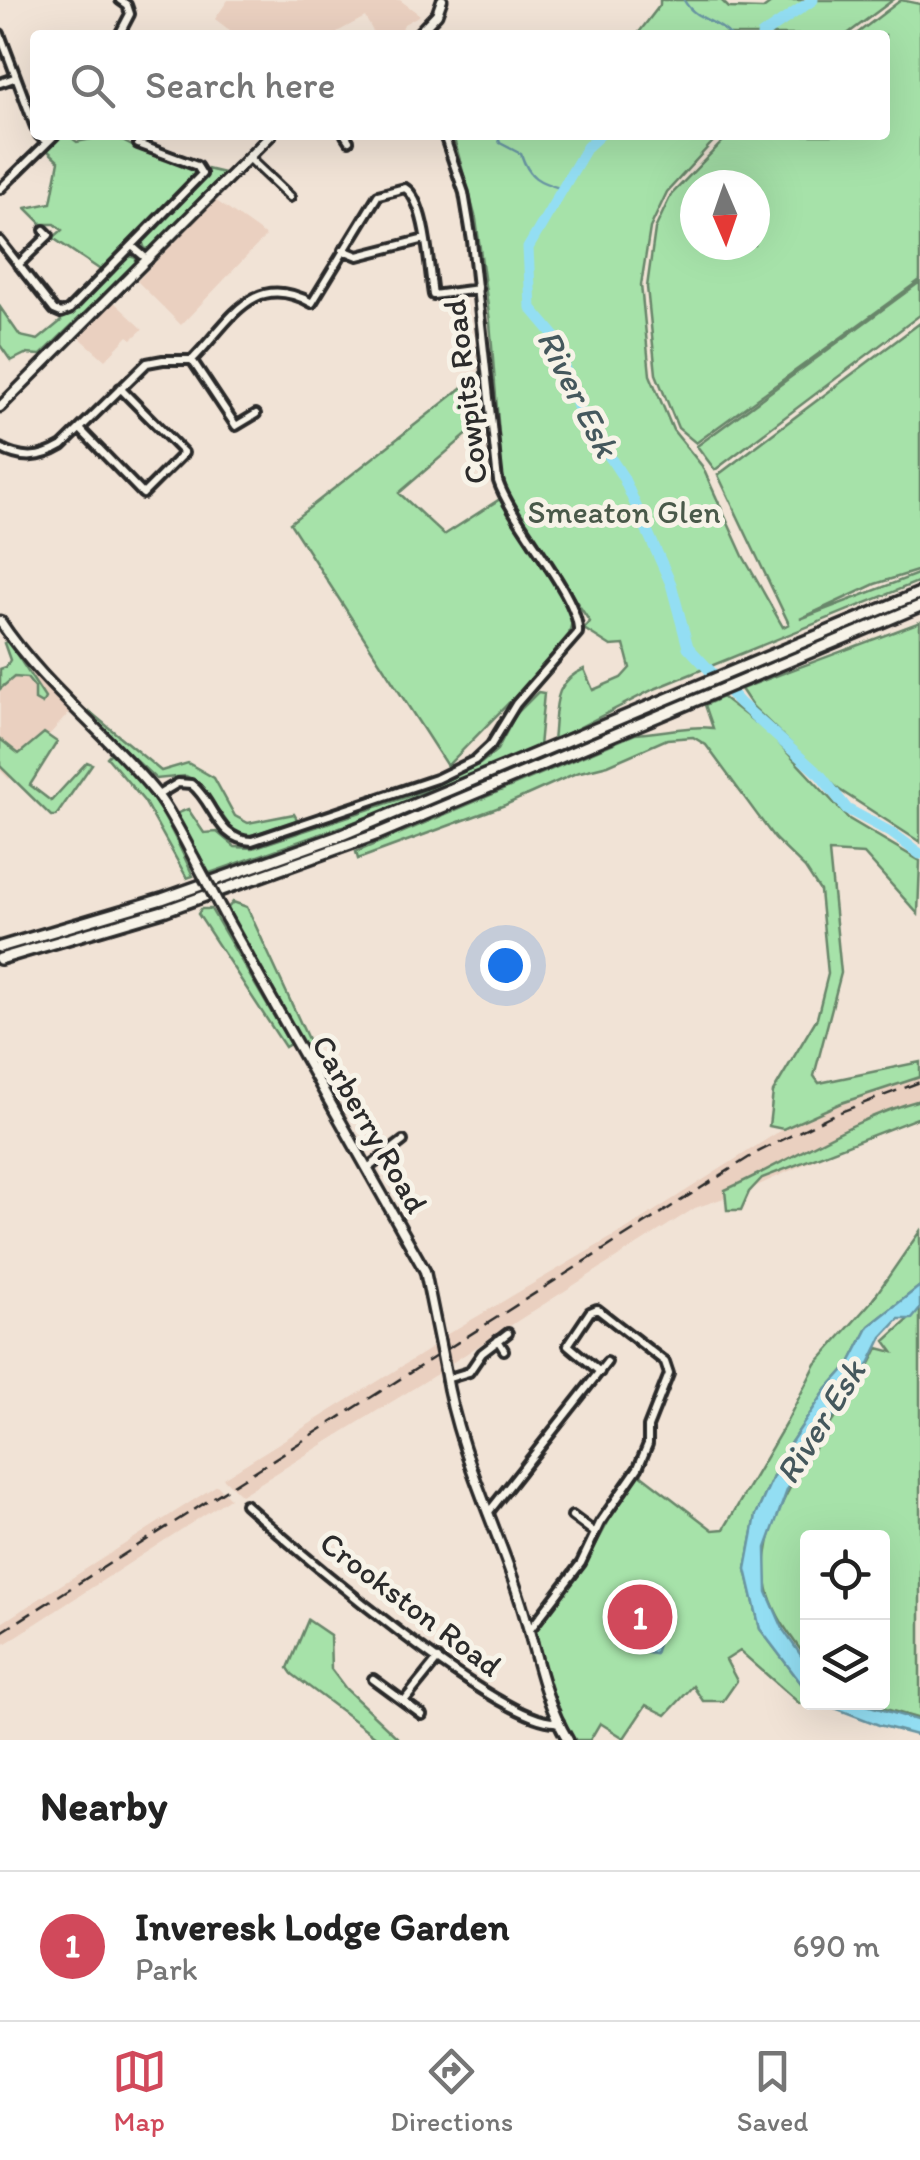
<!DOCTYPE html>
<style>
:root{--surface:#fff;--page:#f2f2f2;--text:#222;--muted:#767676;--line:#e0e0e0;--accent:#d1495b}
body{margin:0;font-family:Itim,sans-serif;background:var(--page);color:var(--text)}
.controls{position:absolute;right:30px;bottom:30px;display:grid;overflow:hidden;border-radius:10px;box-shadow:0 10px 40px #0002}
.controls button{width:90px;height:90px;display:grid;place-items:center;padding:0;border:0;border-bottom:2px solid var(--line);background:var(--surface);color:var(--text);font:50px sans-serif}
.compass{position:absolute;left:680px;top:170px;width:90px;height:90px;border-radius:50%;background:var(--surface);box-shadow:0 10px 40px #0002;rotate:178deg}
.you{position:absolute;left:505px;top:965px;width:35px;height:35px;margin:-25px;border:8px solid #fff;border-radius:50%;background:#1a73e8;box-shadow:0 0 0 15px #1a73e833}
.badge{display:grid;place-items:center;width:65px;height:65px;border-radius:50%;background:var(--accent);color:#fff;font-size:32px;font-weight:700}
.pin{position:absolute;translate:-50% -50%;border:5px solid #fff;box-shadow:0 2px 10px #0006}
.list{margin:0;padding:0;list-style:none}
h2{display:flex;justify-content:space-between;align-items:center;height:130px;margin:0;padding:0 40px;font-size:42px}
h2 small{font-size:32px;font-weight:400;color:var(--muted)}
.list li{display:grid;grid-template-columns:65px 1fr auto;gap:30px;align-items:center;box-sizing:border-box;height:150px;padding:0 40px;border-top:2px solid var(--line)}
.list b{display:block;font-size:38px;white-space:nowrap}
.list p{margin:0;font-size:32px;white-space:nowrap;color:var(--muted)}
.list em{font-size:32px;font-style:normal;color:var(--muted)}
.icon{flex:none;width:55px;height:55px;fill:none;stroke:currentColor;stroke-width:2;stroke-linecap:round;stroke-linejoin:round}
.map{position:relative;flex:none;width:920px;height:1740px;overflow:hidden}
.search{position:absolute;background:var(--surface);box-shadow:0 10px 40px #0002;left:30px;right:30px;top:30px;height:110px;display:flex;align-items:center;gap:25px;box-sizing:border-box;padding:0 35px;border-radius:10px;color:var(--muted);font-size:38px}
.sheet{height:280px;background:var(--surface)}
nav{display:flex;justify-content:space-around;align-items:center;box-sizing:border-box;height:140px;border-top:2px solid var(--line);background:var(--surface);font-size:28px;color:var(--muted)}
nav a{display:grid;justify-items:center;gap:5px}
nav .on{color:var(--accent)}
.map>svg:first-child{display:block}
.built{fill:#ead0c0}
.green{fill:#a6e2a9;stroke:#68866a;stroke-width:2.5;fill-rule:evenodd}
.water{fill:#93def3;stroke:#6996a3;stroke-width:2.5}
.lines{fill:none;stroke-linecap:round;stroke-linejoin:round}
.stream{stroke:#6996a3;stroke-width:2.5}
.river{stroke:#93def3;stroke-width:11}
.minor-casing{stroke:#2b2b2b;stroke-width:14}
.major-casing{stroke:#2b2b2b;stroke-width:15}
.highway-casing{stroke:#2b2b2b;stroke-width:16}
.minor{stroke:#f7f3e8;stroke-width:6}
.major{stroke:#f7f3e8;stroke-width:8}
.highway{stroke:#f7f3e8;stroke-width:9}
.rail{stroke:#2b2b2b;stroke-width:2.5;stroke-dasharray:15 8;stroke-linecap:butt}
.major-bridge-casing{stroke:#2b2b2b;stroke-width:15;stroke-linecap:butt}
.major-bridge{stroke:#f7f3e8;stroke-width:8}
.labels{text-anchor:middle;stroke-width:10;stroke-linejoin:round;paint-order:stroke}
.street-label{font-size:32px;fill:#2b2b2b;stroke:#f7f3e8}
.park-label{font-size:32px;fill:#4a594a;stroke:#f7f3e8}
.water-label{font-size:35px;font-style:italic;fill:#45585d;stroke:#f7f3e8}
</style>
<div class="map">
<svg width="920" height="1740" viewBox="0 0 920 1740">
<rect width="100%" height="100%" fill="#f1e3d6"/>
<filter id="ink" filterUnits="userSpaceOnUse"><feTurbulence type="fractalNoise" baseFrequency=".01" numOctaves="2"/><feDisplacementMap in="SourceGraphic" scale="20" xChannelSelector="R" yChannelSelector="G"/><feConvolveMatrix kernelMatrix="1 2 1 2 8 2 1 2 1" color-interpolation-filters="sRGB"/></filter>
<g filter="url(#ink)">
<path class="built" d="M 228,0 L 400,0 L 420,15 L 404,24 L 399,35 L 375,35 L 365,17 L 337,32 L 338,35 L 236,35 L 215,19 Z
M 215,200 L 266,236 L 181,325 L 137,281 Z
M 114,302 L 143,329 L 132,339 L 128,336 L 105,360 L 79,337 Z
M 25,664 L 69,713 L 9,779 L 0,770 L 0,689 Z
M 920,1077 L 920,1118 L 833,1151 L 750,1189 L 695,1208 L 450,1364 L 444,1336 L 629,1227 L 783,1129 L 841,1103 Z
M 436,1345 L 440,1372 L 241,1495 L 223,1478 Z
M 217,1485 L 230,1498 L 0,1647 L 0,1624 Z"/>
<path class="green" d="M 660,0 L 721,0 L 729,8 L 763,9 L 775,0 L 893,0 L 846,35 L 637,35 L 660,5 Z
M 901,0 L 920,4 L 920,280 L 696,443 L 678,428 L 656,374 L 647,287 L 655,229 L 671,195 L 729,135 L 885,135 L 885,35 L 855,35 ZM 695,185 L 755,185 L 755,245 L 695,245 Z
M 59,135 L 68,135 L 77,142 L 111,135 L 140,150 L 193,169 L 196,177 L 102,271 L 53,238 L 62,230 L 55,224 L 42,224 L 26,208 L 51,203 L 59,161 L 47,150 Z
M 453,135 L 719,135 L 667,192 L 650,228 L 641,285 L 650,375 L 673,430 L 702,466 L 743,556 L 783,627 L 789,624 L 718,475 L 920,323 L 920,570 L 875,584 L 800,619 L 920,573 L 920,581 L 652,690 L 553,741 C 557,709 551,683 584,669 L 593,690 L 621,678 L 630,668 L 624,645 L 611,646 L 584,629 L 590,622 L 509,500 L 502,471 L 490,322 L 476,219 Z
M 207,169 L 224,173 L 151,248 L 145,249 L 142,241 L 205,179 Z
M 129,256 L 136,258 L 136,263 L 41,355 L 25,354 L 11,361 L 0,345 L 0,307 L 20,336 L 38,340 L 61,321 L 59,316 L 69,315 Z
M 920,282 L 920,315 L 715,470 L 697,446 Z
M 481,373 L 485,419 L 399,493 L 444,535 L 500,499 L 570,609 L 572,622 L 569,634 L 539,672 L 447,766 L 290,523 Z
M 920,622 L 920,842 L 838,789 L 753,707 L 741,689 Z
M 8,641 L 45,698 L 42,704 L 35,700 L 35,688 L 27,678 L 14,677 L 0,689 L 0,669 L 6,667 L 10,660 L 4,643 Z
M 538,692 L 544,693 L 539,747 L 385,811 L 207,874 L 176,814 L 188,809 L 204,833 L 217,832 L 235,847 L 253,848 L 424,791 L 480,764 L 497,750 L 516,714 Z
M 722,697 L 769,733 L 849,819 L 920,861 L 918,914 L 864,854 L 829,852 L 841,973 L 814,1076 L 819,1083 L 920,1062 L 920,1077 L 841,1103 L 783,1129 L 769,1126 L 773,1092 L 817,1018 L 828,974 L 820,891 L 805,868 L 775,839 L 706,745 L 693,737 L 667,739 L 608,765 L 576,773 L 505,805 L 358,859 L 356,852 L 635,734 C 663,733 686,725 713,728 L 705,705 Z
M 89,711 L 161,771 L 188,763 L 214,778 L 235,816 L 248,823 L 294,814 L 298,821 L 248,836 L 234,832 L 200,784 L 186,776 L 156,779 L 87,714 Z
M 44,733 L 57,742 L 30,785 L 51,801 L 87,762 L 92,764 L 56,816 L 51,816 L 0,766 L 0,739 L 19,754 Z
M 111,753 C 150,783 173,831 193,876 L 187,878 L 144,801 L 107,757 Z
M 233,902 L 247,907 L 319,1063 L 314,1065 L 227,909 Z
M 201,909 L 211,909 L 290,1044 L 285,1047 L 198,914 Z
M 920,1100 L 920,1117 L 762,1178 L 749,1192 L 741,1210 L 727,1210 L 725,1190 C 791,1161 850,1119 920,1100 Z
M 920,1231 L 920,1286 L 869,1326 L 850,1363 L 826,1390 L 783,1454 L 756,1515 L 746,1569 L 760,1629 L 807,1691 L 810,1703 L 800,1704 L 740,1651 L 726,1660 L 737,1681 L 723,1701 L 703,1701 L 693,1686 L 666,1715 L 646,1705 L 624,1738 L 600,1723 L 590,1740 L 576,1740 L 570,1735 L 546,1680 L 536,1630 L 587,1561 L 625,1491 L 640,1474 L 713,1530 L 724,1529 L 786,1423 L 816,1364 L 871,1302 Z
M 920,1309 L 920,1719 L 865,1703 L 882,1702 L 882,1538 L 808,1538 L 808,1660 C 793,1639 777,1620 769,1594 C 745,1511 847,1417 878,1348 L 893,1352 L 885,1341 Z
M 308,1620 L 330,1635 L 331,1669 L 346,1689 L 400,1740 L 380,1740 L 292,1674 L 288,1668 Z"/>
<path class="water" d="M 920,1286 L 920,1309 L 912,1319 L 899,1319 L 882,1337 L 864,1374 L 807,1453 L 790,1482 L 766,1548 L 767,1592 L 784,1631 L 807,1664 L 807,1691 L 760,1629 L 746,1569 L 756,1515 L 783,1454 L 826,1390 L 850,1363 L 869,1326 Z
M 626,1611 L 636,1616 L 639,1625 L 658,1644 L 655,1654 L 648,1653 L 642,1644 L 623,1645 L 611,1639 L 619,1613 Z
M 822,1703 L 860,1703 L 920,1721 L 920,1736 L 879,1725 Z"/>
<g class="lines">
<path class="stream" d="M 684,0 C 694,20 716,19 730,35
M 497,135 L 500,143 L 521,154 C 529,178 538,182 563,189"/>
<path class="river" d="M 762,35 L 813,0
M 600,135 L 587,147 L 528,248 L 531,308 L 553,334 L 579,410 L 623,477 L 671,584 L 688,647 L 740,703 L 821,776 L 847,809 L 892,833 L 920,854"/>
<defs>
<path id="minor" d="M 0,34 L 35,127
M 119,35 L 130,14 L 127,5 L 120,0
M 0,83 L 14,78
M 39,135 L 47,143
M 345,135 L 349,141
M 249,158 L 290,197
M 0,189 L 55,135
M 0,241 L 54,310 L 61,313 L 69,310 L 202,174 L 197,166 L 138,144 L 139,135
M 132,246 L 148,260
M 343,250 L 358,256 L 425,239
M 18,265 L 49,235 L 44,230
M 192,360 L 236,426 L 256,414
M 80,429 L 143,494 L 184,453 L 120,388
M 0,448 C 22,460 40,459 62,446 L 147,363 L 163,360 L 192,360 C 231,321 252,270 312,303 L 378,195 L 405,188 C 426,201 429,270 433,295 L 478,289
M 158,795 L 178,783 L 191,784 C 215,802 216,840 252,841 L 436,779 L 475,760 L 491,745 L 516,704 L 578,633 C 581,597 512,523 498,481 L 472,241 L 464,193 L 444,135
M 368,1168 L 403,1141
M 498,1340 L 504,1350
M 446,1379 L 469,1372 L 482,1353 L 508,1333
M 245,1504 C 293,1547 504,1729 559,1722
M 488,1513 L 607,1362
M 572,1516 L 595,1533
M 529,1631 L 581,1563 L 600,1523 L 638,1468 L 648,1444 L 648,1427 L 669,1374 L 665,1362 L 597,1309 L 590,1312 L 568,1345 L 600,1372
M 373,1679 L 422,1715
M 404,1701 L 438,1659"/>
<path id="major" d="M 417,35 L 437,14 L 442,0
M 0,407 L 271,135
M 0,621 C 43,686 106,732 155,792 C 171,812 182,836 194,858
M 226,918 L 425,1271 L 439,1340
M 445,1370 C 458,1452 496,1524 521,1603 C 536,1650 542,1697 568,1740"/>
<path id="highway" d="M 0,947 L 162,899 L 339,836 L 920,593
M 0,959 L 166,910 L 378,834 L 920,606"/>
</defs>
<use href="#minor" class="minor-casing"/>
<use href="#major" class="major-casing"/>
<use href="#highway" class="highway-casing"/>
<use href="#minor" class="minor"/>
<use href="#major" class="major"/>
<use href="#highway" class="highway"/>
<path class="rail" d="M 0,1633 L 756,1153 L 830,1116 L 920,1082"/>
<defs>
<path id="major-bridge" d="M 194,858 L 226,918
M 439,1340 L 445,1370"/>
</defs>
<use href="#major-bridge" class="major-bridge-casing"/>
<use href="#major-bridge" class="major-bridge"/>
</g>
</g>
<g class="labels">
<g class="street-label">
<text transform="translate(465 392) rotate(-97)" y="11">Cowpits Road</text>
<text transform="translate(370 1124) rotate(60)" y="11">Carberry Road</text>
<text transform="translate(411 1604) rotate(37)" y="11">Crookston Road</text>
</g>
<g class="park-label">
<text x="624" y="523">Smeaton Glen</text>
</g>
<g class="water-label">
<text transform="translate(578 393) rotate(63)" y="12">River Esk</text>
<text transform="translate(820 1422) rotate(-58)" y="12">River Esk</text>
</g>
</g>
</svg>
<div class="controls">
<button><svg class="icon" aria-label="locate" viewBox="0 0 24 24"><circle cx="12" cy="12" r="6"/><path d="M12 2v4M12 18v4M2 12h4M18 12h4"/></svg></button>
<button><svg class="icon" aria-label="layers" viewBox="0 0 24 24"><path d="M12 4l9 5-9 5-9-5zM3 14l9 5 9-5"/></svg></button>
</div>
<svg class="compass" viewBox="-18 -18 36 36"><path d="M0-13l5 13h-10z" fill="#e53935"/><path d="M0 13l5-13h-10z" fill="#767676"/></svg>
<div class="you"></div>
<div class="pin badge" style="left:640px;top:1617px">1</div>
<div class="search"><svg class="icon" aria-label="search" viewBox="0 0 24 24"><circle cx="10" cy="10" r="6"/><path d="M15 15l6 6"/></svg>Search here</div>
</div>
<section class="sheet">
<h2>Nearby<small></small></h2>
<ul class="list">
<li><span class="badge">1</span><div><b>Inveresk Lodge Garden</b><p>Park</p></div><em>690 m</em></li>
</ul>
</section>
<nav>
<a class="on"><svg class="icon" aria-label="map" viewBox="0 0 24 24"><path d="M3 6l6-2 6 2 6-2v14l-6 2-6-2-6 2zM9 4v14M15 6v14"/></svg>Map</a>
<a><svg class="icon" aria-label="directions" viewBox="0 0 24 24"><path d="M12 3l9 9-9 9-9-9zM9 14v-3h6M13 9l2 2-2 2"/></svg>Directions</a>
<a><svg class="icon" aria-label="saved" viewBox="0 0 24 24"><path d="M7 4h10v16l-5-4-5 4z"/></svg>Saved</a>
</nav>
